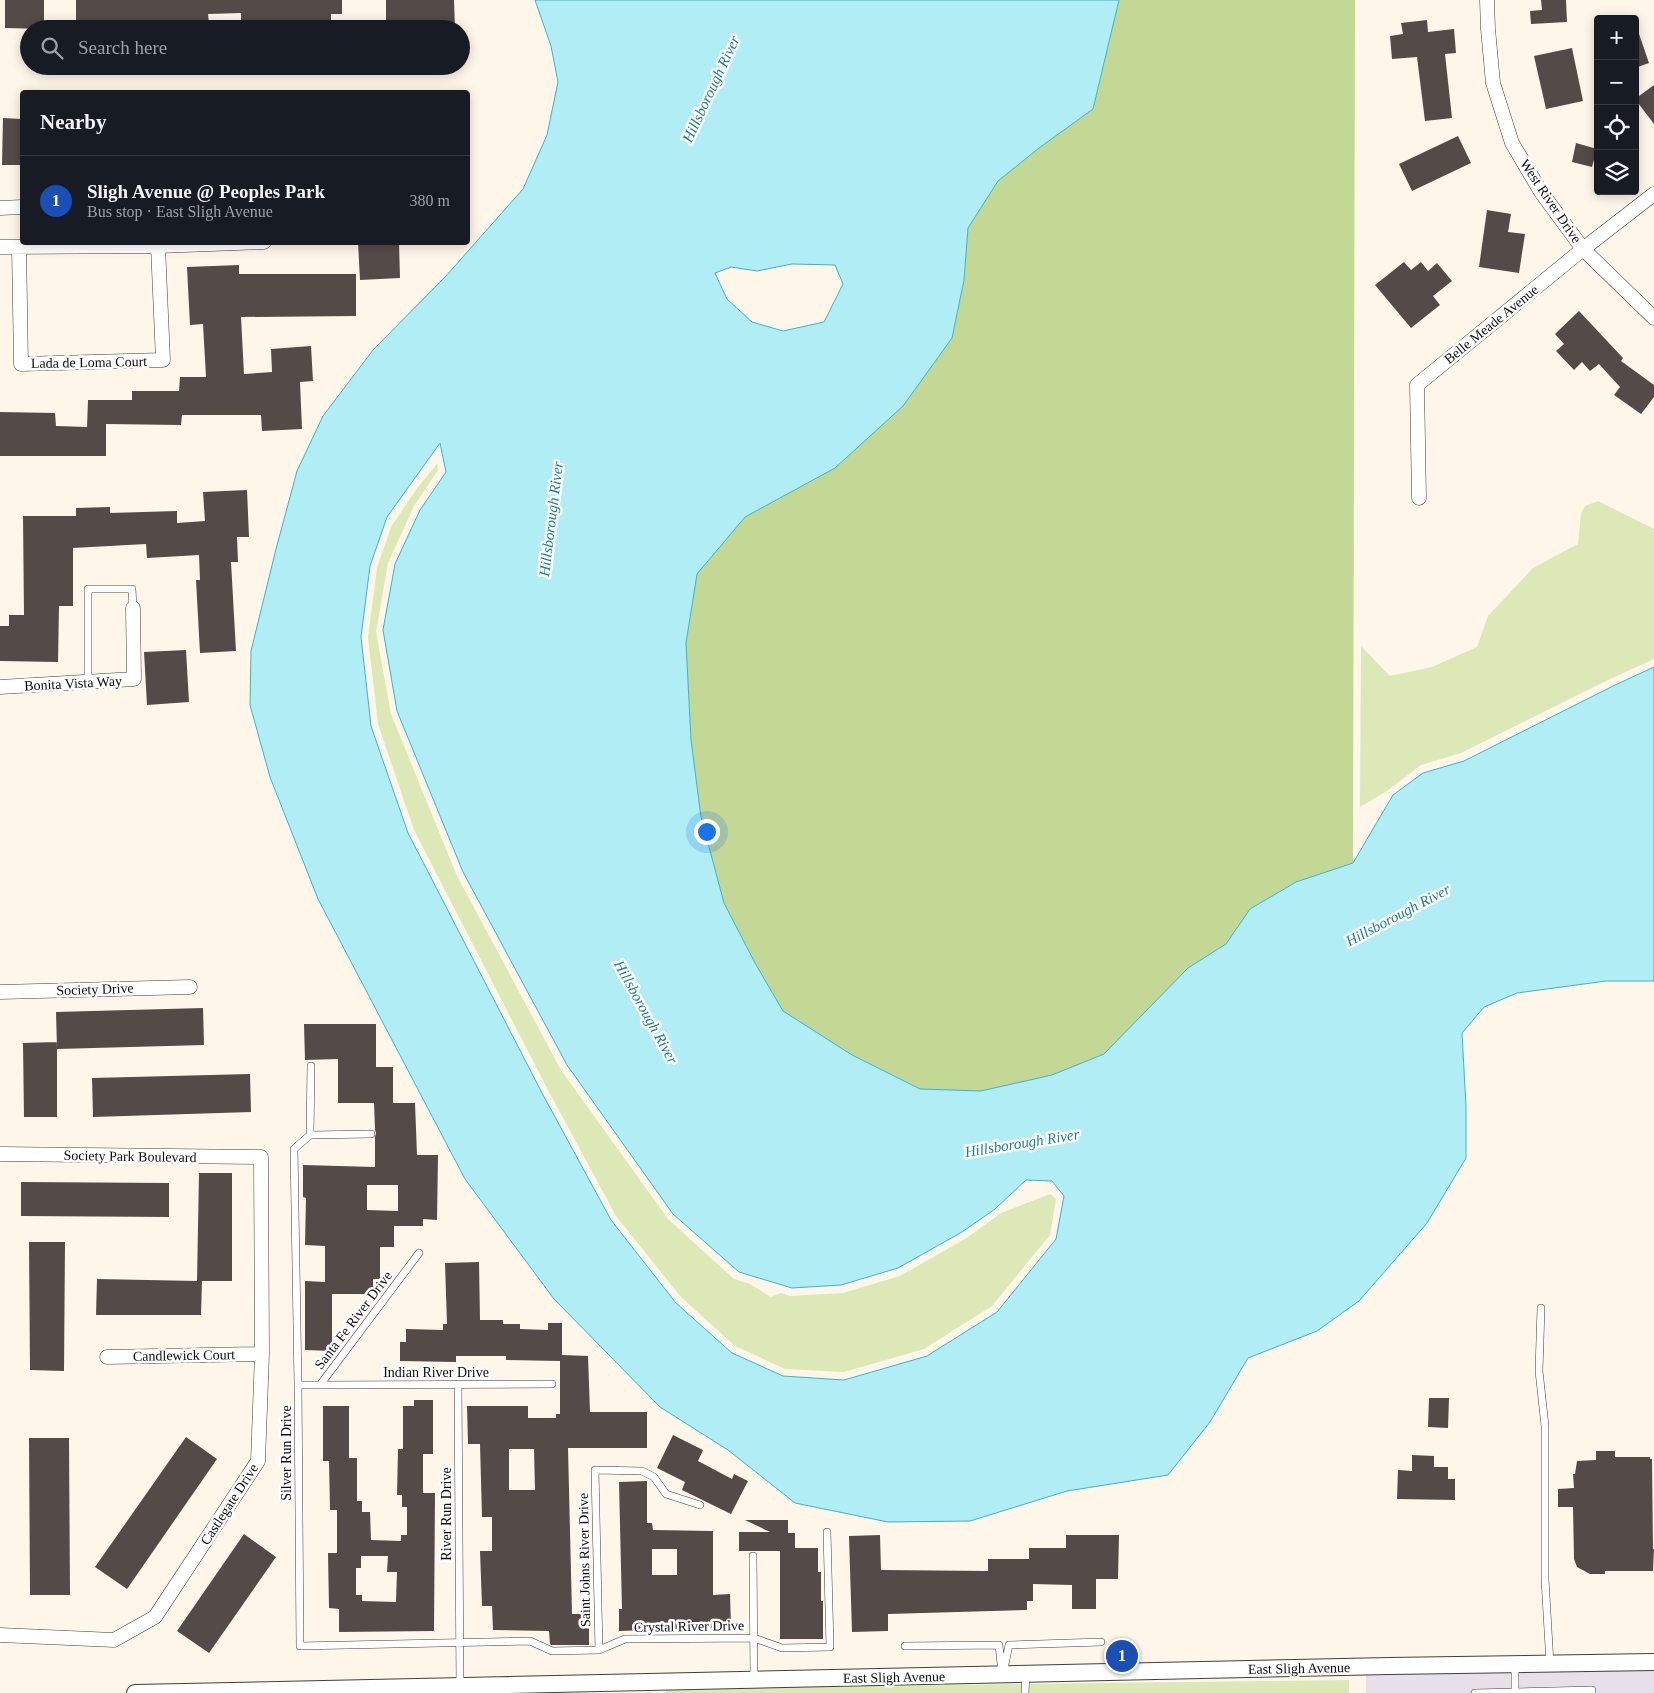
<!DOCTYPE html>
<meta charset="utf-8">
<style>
:root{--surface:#171b24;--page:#242831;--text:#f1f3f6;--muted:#9ea1a6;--line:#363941;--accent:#2563eb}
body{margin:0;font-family:Georgia,serif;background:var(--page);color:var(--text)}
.controls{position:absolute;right:15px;top:15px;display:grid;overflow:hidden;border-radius:5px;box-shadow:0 2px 12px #0003}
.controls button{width:45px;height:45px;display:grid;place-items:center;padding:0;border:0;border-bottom:1px solid var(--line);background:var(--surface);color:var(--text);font:25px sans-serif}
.you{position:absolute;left:706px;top:831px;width:18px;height:18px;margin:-12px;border:4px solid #fff;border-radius:50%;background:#1a73e8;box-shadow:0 0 0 8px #1a73e833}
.badge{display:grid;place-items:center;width:32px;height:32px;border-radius:50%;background:var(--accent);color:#fff;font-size:16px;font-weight:700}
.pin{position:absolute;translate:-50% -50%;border:2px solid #fff;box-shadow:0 1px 5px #0006}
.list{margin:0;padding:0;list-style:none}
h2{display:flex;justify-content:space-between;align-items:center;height:65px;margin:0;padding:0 20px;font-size:21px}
h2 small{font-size:16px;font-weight:400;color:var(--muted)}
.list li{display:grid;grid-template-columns:32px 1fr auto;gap:15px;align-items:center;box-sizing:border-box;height:90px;padding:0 20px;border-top:1px solid var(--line)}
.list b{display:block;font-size:19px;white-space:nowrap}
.list p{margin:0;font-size:16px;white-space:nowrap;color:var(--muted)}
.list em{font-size:16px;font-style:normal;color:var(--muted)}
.icon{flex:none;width:28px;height:28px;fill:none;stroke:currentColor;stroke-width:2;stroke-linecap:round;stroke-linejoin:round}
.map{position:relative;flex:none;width:1654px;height:1693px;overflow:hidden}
.search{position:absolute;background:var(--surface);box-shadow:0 2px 12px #0003;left:20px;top:20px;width:450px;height:55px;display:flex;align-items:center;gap:12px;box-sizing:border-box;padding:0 18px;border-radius:28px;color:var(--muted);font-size:19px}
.panel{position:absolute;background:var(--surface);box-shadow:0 2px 12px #0003;left:20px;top:90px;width:450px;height:155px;border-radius:5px}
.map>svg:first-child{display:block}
.industrial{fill:#e7e0eb}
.green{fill:#dce8b5}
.forest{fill:#c4d895}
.water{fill:#b0edf5;stroke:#38b5cb;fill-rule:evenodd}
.building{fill:#544a48;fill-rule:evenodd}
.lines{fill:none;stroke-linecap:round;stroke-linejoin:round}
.service-casing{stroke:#3f3f3f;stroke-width:8}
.minor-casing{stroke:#3f3f3f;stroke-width:15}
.tertiary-casing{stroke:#3f3f3f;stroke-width:18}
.service{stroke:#fff;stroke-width:7}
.minor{stroke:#fff;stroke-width:14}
.tertiary{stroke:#fff;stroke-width:16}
.labels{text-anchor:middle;stroke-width:5;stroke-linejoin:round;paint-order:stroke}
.street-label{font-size:14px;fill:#0c0c0c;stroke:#fff}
.water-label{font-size:15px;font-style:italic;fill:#187c94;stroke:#fff}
</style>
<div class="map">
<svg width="1654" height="1693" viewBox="0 0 1654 1693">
<rect width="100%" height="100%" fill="#fff6ea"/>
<path class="industrial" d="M 1654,1670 L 1654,1693 L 1366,1693 L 1366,1674 Z"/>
<path class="green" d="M 437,464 L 438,470 L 414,506 L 388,563 L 376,632 L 391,714 L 457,876 L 561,1070 L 668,1219 L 734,1279 L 750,1284 L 771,1297 L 781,1293 L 790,1296 L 843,1293 L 900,1276 L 965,1239 L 1001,1213 L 1050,1194 L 1056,1199 L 1050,1235 L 992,1306 L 924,1349 L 844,1372 L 785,1369 L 735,1346 L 681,1297 L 616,1216 L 548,1090 L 414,830 L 378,724 L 368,637 L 377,568 L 391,527 L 418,487 Z
M 1598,501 L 1654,529 L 1654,659 L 1610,679 L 1461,753 L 1421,765 L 1387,791 L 1360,807 L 1361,646 L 1390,676 L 1432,667 L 1477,647 L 1488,616 L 1533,568 L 1578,544 L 1581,513 L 1585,506 Z
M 1349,1680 L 1349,1693 L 666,1693 L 666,1688 Z"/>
<path class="forest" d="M 1119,0 L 1355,0 L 1353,863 L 1296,882 L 1250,909 L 1226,944 L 1188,968 L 1104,1054 L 1052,1075 L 981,1091 L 920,1089 L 852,1055 L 783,1011 L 755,963 L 724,903 L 701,817 L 691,740 L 686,643 L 697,574 L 745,517 L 835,468 L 903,406 L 952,338 L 964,280 L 968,228 L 998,181 L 1039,148 L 1093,109 Z"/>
<path class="water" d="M 535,0 L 1119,0 L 1093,109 L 1039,148 L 998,181 L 968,228 L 964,280 L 952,338 L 903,406 L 835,468 L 745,517 L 697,574 L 686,643 L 691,740 L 701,817 L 724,903 L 755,963 L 783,1011 L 852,1055 L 920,1089 L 981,1091 L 1052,1075 L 1104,1054 L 1188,968 L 1226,944 L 1250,909 L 1296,882 L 1353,863 L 1393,795 L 1423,773 L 1464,761 L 1613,686 L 1654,667 L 1654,981 L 1606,981 L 1517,993 L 1484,1007 L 1462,1033 L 1466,1107 L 1466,1158 L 1427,1223 L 1359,1301 L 1317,1331 L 1248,1358 L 1210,1422 L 1168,1475 L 1067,1491 L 970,1521 L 888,1522 L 795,1503 L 728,1450 L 660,1407 L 554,1299 L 465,1179 L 318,899 L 270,777 L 250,705 L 251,651 L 276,549 L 297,471 L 323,416 L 373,350 L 446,276 L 523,189 L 547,135 L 558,82 L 551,46 ZM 792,264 L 835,265 L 843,284 L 824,322 L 783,331 L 752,322 L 727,299 L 715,273 L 731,267 L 757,271 ZM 440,443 L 446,472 L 420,510 L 395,564 L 383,630 L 397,711 L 463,872 L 567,1065 L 673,1214 L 739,1272 L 792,1288 L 841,1285 L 898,1268 L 962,1232 L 995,1209 L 1026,1180 L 1052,1181 L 1064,1196 L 1056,1239 L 997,1312 L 927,1356 L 844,1380 L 783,1376 L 732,1353 L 676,1303 L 611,1220 L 542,1093 L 408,833 L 371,726 L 361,637 L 370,566 L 387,517 Z"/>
<path class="building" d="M 5,0 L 44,0 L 44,29 L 5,28 Z
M 76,0 L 342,0 L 342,14 L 331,14 L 331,27 L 299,27 L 299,21 L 241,24 L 241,13 L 208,14 L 209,23 L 197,24 L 197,29 L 173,29 L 173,24 L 149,25 L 149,20 L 121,20 L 121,29 L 87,29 L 87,20 L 76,20 Z
M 386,0 L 454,0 L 455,29 L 386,29 Z
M 1541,0 L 1566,0 L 1567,22 L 1531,24 L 1530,11 L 1542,10 Z
M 1427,20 L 1428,32 L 1454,29 L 1456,53 L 1445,54 L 1452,118 L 1425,121 L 1417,57 L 1392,59 L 1390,36 L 1403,34 L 1401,23 Z
M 1635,28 L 1637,28 L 1649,63 L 1635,68 Z
M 1572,48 L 1583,101 L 1546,109 L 1534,56 Z
M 1654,85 L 1654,124 L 1635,99 Z
M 3,118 L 22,119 L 22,165 L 2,165 Z
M 1458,136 L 1471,163 L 1412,191 L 1399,164 Z
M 1576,143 L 1597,149 L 1592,167 L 1572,162 Z
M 1487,210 L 1511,214 L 1508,232 L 1525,234 L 1519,273 L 1479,267 Z
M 358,242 L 399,242 L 400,278 L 360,280 Z
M 1404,262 L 1411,270 L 1421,262 L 1428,271 L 1437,263 L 1452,281 L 1433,296 L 1440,305 L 1411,328 L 1375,285 Z
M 239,265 L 239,274 L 356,274 L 356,316 L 241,317 L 244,374 L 272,372 L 271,349 L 311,346 L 313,381 L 300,382 L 302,429 L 262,431 L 261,415 L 182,415 L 181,425 L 106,424 L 106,456 L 0,456 L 0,412 L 55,413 L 56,426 L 87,427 L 88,400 L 132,400 L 132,391 L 179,391 L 180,377 L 206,377 L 203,324 L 190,325 L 187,267 Z
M 1579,311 L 1623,358 L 1621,361 L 1654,385 L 1654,397 L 1641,414 L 1614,395 L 1620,387 L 1599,364 L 1590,371 L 1582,362 L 1574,370 L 1556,351 L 1564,344 L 1555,334 Z
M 247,490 L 249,537 L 237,537 L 238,562 L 231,562 L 236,651 L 200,653 L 196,580 L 200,580 L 199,555 L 147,558 L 146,544 L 73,548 L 73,606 L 59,606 L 58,662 L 0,661 L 0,626 L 9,626 L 9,615 L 24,615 L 23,516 L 76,516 L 76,508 L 110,507 L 110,513 L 177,511 L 177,523 L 205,521 L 203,492 Z
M 186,650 L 189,702 L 147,705 L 144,652 Z
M 203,1008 L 204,1045 L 57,1049 L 56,1012 Z
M 304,1024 L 376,1024 L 376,1067 L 393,1067 L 393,1103 L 415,1103 L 417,1155 L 438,1155 L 437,1220 L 423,1219 L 423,1226 L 394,1226 L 394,1247 L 380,1247 L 380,1279 L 373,1279 L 373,1294 L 332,1294 L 332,1351 L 305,1350 L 305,1281 L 325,1282 L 325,1246 L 305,1245 L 306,1198 L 303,1197 L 303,1165 L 375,1167 L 375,1137 L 376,1133 L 375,1130 L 374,1103 L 338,1103 L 338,1059 L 305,1060 ZM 367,1185 L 398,1185 L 398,1211 L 367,1210 Z
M 57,1042 L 57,1117 L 24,1117 L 23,1043 Z
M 250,1074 L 251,1112 L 93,1117 L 92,1078 Z
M 199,1173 L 232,1173 L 232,1281 L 202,1281 L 201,1315 L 96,1315 L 97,1279 L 197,1281 Z
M 21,1182 L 169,1183 L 169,1217 L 21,1216 Z
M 29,1242 L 65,1242 L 64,1371 L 30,1370 Z
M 479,1262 L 480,1320 L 503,1320 L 503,1324 L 520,1324 L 520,1329 L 548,1330 L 548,1323 L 562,1323 L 562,1355 L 588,1356 L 590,1412 L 647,1412 L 647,1448 L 568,1448 L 572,1614 L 589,1614 L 589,1645 L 551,1645 L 550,1644 L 549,1631 L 493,1630 L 492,1606 L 482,1606 L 480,1551 L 492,1551 L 492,1517 L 482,1517 L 480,1444 L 468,1444 L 467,1406 L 528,1406 L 528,1418 L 556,1418 L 556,1414 L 560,1414 L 560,1361 L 506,1360 L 506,1356 L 456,1356 L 456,1362 L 400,1361 L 400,1342 L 406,1342 L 406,1329 L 443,1330 L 443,1324 L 447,1324 L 445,1263 ZM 509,1449 L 534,1449 L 535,1490 L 509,1490 Z
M 1429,1398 L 1449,1398 L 1448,1428 L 1428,1427 Z
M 414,1400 L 433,1400 L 433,1454 L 423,1454 L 423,1493 L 435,1493 L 434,1631 L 339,1632 L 339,1609 L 329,1608 L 328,1553 L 337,1553 L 337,1510 L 330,1510 L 329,1461 L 323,1461 L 323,1406 L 349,1406 L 349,1458 L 357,1458 L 357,1501 L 362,1501 L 362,1512 L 370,1512 L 371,1540 L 401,1541 L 401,1535 L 407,1535 L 407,1507 L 402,1507 L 402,1495 L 397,1495 L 398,1449 L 403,1449 L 403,1406 L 414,1406 ZM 361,1556 L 388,1556 L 387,1572 L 397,1572 L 396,1602 L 362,1601 L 362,1595 L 356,1595 L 356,1568 L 361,1568 Z
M 673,1435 L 703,1450 L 698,1461 L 732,1479 L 734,1474 L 748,1481 L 731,1514 L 682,1490 L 685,1482 L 657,1468 Z
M 186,1437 L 217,1459 L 127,1589 L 95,1567 Z
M 29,1438 L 69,1438 L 70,1595 L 30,1595 Z
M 1596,1451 L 1615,1451 L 1615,1457 L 1650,1457 L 1650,1459 L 1652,1459 L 1653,1549 L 1654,1549 L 1653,1571 L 1605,1571 L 1605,1574 L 1590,1574 L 1577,1567 L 1574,1559 L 1573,1507 L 1558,1507 L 1558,1489 L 1574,1488 L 1573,1474 L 1575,1474 L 1577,1461 L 1596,1460 Z
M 1412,1455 L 1434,1456 L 1434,1467 L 1448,1467 L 1448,1479 L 1455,1479 L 1455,1500 L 1397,1499 L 1398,1470 L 1412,1471 Z
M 647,1481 L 647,1523 L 652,1523 L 653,1530 L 713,1531 L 713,1595 L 730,1594 L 731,1627 L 619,1631 L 619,1609 L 622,1609 L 619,1482 ZM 652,1549 L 677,1549 L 677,1575 L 652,1575 Z
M 745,1520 L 788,1520 L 788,1533 L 795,1533 L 795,1548 L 818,1548 L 818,1572 L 821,1572 L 821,1601 L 823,1601 L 823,1639 L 780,1639 L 780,1551 L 739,1551 L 739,1532 L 770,1532 Z
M 244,1534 L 276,1557 L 209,1653 L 177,1631 Z
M 880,1535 L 881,1570 L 988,1571 L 988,1559 L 1029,1559 L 1029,1548 L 1066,1548 L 1066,1535 L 1119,1535 L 1118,1579 L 1096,1579 L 1096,1609 L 1072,1609 L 1072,1585 L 1033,1584 L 1033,1601 L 1027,1601 L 1027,1610 L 888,1614 L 888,1631 L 852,1632 L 849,1536 Z"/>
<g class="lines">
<defs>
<path id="service" d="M 88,682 L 88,589 L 132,589 L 133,608
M 311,1066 L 310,1135 L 294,1149 L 298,1385 L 300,1646 L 530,1641 L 552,1651 L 599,1650 L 625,1639 L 754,1638 L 782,1648 L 830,1647 L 827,1532
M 310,1135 L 371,1134
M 1541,1308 L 1539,1371 L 1545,1426 L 1545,1579 L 1550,1664
M 458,1384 L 460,1685
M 298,1385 L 320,1385 L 419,1253
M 320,1385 L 552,1384
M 753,1556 L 754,1680
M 905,1646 L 999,1645 L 1002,1673
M 599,1650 L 595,1470 L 642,1471 L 654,1477 L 666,1494 L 700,1505
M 1515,1665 L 1515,1691
M 1004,1669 L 1009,1645 L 1101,1642
M 1025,1693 L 1026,1674
M 1475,1693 L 1592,1690 L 1592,1693"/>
<path id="minor" d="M 1487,0 L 1488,29 L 1493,83 L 1512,143 L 1541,192 L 1583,249 L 1654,318
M 0,208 L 22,207
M 0,247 L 158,246 L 264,242
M 19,247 L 21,364 L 163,360 L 158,246
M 1419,498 L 1417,385 L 1583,249 L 1654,194
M 0,687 L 134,679 L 133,608
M 0,992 L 190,987
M 0,1154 L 261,1157 L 262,1354 L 258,1461 L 155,1617 L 114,1640 L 0,1635
M 107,1357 L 262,1354"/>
<path id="tertiary" d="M 135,1693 L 1389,1666 L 1654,1662"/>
</defs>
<use href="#service" class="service-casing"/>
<use href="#minor" class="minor-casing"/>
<use href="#tertiary" class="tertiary-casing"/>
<use href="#service" class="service"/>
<use href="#minor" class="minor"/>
<use href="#tertiary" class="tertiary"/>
</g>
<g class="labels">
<g class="street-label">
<text transform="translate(1551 201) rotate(56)" y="5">West River Drive</text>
<text transform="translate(1491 324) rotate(-39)" y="5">Belle Meade Avenue</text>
<text transform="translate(89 362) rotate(-1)" y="5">Lada de Loma Court</text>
<text transform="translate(73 683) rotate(-3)" y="5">Bonita Vista Way</text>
<text transform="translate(95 989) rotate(-2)" y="5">Society Drive</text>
<text transform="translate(130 1156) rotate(1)" y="5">Society Park Boulevard</text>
<text transform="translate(353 1320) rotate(-53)" y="5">Santa Fe River Drive</text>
<text transform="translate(184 1355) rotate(-1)" y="5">Candlewick Court</text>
<text x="436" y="1377">Indian River Drive</text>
<text transform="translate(286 1453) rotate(-90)" y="5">Silver Run Drive</text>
<text transform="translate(229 1504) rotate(-57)" y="5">Castlegate Drive</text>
<text transform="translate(446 1514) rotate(-90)" y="5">River Run Drive</text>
<text transform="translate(584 1560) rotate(-91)" y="5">Saint Johns River Drive</text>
<text transform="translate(689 1626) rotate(-1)" y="5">Crystal River Drive</text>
<text transform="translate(1299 1668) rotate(-1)" y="5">East Sligh Avenue</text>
<text transform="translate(894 1677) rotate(-1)" y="5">East Sligh Avenue</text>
</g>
<g class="water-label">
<text transform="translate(711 89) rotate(-65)" y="5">Hillsborough River</text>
<text transform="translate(551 519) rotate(-83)" y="5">Hillsborough River</text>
<text transform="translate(1398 915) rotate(-28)" y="5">Hillsborough River</text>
<text transform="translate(646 1012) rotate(61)" y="5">Hillsborough River</text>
<text transform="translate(1022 1143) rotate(-9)" y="5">Hillsborough River</text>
</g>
</g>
</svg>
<div class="controls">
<button>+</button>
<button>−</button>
<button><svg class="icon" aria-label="locate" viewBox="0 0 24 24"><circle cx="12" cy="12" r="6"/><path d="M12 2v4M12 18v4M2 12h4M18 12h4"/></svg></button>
<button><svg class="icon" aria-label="layers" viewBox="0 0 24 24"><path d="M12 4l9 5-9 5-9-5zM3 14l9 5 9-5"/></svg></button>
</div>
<div class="you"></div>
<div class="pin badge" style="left:1122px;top:1656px;background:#1a4fb4">1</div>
<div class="search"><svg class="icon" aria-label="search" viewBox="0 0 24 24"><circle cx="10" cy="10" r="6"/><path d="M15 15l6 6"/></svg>Search here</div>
<section class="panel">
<h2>Nearby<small></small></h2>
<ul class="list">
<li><span class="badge" style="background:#1a4fb4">1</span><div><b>Sligh Avenue @ Peoples Park</b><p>Bus stop · East Sligh Avenue</p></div><em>380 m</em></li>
</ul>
</section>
</div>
